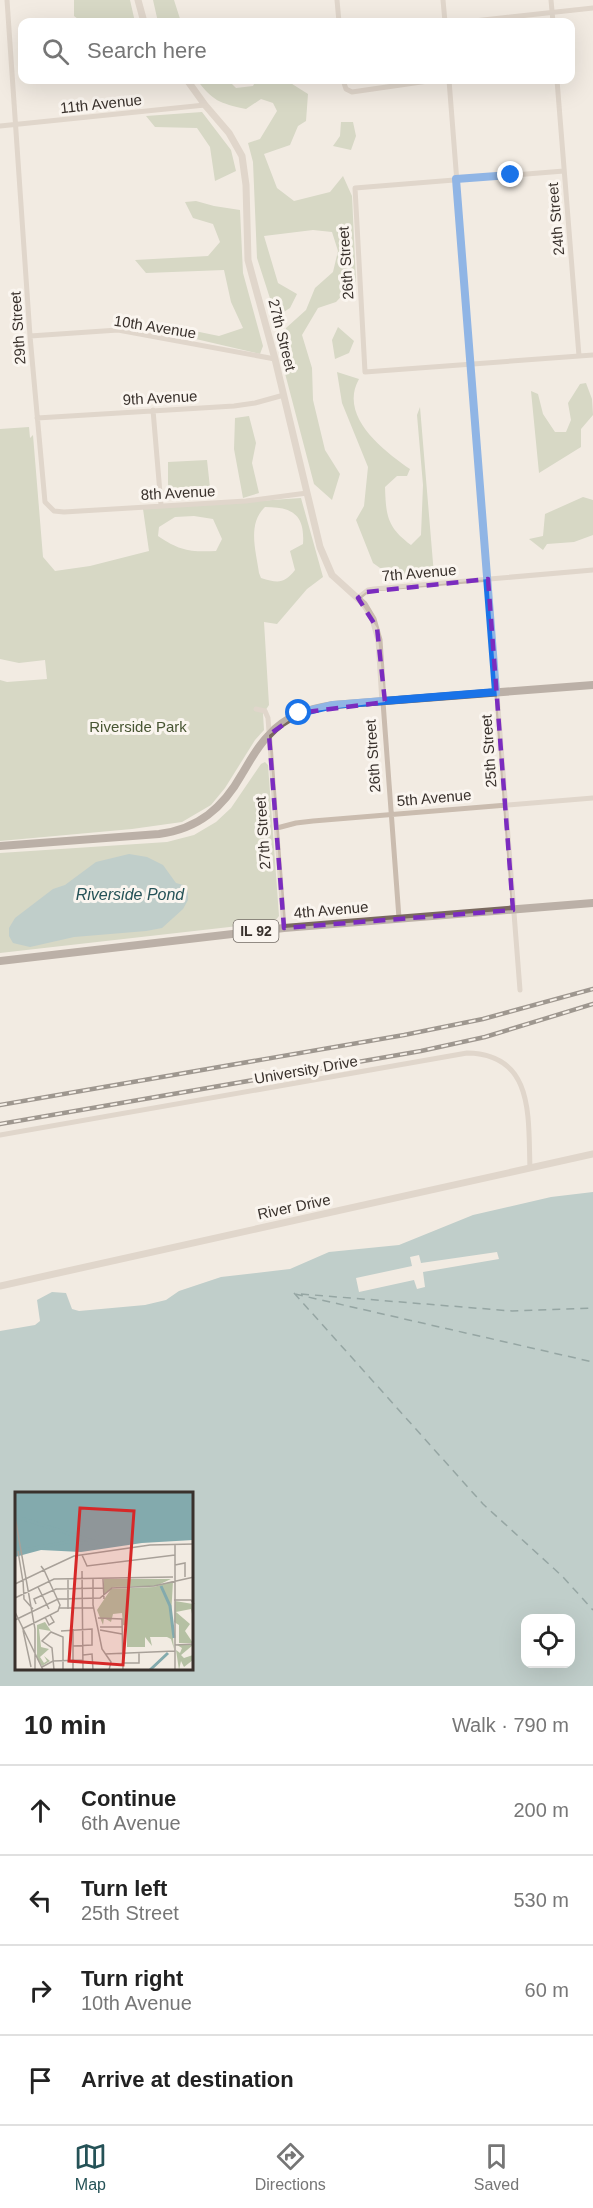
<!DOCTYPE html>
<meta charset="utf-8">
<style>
:root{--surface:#fff;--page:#f6f6f6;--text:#222;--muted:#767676;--line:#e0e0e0;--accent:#255257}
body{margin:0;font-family:Helvetica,sans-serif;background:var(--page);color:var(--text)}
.controls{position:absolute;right:18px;bottom:18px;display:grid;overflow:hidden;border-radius:12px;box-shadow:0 6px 24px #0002}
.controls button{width:54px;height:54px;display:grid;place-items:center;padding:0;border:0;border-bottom:2px solid var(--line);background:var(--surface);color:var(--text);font:30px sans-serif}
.stop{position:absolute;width:18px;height:18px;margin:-14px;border:4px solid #1a73e8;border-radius:50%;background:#fff}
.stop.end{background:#1a73e8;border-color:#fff;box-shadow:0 2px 6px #0008}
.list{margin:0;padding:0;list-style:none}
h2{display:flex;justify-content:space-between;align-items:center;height:78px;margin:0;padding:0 24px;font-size:26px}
h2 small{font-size:20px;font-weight:400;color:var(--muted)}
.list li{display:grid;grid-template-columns:39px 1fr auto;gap:18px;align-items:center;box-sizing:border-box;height:90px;padding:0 24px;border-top:2px solid var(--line)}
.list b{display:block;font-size:22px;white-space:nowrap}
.list p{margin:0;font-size:20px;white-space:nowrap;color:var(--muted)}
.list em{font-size:20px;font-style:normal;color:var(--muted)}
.icon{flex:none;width:33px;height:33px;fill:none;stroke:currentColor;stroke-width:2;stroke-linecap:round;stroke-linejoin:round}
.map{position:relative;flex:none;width:593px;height:1686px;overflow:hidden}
.search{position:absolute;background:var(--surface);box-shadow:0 6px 24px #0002;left:18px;right:18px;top:18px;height:66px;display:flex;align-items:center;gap:15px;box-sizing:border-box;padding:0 21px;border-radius:12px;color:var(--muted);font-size:22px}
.sheet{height:438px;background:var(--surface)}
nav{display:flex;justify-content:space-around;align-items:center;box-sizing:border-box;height:84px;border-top:2px solid var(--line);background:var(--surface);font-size:16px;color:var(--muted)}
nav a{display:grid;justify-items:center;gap:3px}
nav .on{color:var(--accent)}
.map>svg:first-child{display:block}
.green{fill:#b5c0a3;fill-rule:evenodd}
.water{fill:#83aaad;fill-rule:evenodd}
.pier{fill:#f2ebe2}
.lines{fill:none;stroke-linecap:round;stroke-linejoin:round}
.ferry{stroke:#255257;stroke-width:1.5;stroke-dasharray:8 6;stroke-linecap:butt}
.minor{stroke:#cabcaf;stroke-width:5}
.tertiary{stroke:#cabcaf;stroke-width:7}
.primary{stroke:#79695f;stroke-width:8}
.rail-casing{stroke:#39312c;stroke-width:4.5}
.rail{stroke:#faf5ef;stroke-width:2;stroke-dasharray:7;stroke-linecap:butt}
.route{stroke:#1a73e8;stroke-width:8}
.marked{fill:none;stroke:#7b2cbf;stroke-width:4.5;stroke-dasharray:12 8;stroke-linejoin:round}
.labels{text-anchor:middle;stroke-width:6;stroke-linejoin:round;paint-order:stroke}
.shield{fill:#faf5ef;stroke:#736c66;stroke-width:1.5}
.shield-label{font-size:14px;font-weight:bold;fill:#39312c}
.street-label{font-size:15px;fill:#39312c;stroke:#faf5ef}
.park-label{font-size:15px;fill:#475532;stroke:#faf5ef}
.water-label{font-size:16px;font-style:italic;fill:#255257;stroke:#faf5ef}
.inset-river{fill:none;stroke:#83aaad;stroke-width:3}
.inset-road{fill:none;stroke:#a8a199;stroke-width:1.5}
.view{fill:#d62828;fill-opacity:0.15;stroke:#d62828;stroke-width:3}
.inset-edge{fill:none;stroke:#39312c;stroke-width:3}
</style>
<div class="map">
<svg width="593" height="1686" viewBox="0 0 593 1686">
<rect width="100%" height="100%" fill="#f2ebe2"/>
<path class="green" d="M 74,0 L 130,0 L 135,22 L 82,22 L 74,16 Z
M 153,0 L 174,0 L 181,22 L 158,22 Z
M 197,80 L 228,80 L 236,88 L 253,86 L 256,80 L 290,80 L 289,82 L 308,94 L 306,121 L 298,126 L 290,145 L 264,154 L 277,188 L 294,201 L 330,192 L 343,176 L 352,196 L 356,281 L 336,302 L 318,308 L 302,335 L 312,368 L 313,400 L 325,450 L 340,474 L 332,500 L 314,484 L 281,358 L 286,328 L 306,310 L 315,288 L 333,272 L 338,251 L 332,232 L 313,230 L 264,236 L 278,283 L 297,294 L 290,308 L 276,317 L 257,258 L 253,162 L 248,143 L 260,139 L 277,111 L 273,103 L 261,99 L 246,109 C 219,103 213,101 197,80 Z
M 202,112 L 231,150 L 236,171 L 215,181 L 210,147 L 197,128 L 155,127 L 146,116 Z
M 341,122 L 353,122 L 356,136 L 351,150 L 333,146 L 340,136 Z
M 196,201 L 214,206 L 240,210 L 243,273 L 263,346 L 260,354 L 170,333 L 170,326 L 219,336 L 243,328 L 231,302 L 224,270 L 146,273 L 135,260 L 208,256 L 220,242 L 213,224 L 193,218 L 185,202 Z
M 338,327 L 354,341 L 349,353 L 335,359 L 332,340 Z
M 337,372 L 359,379 C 338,416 384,451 410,469 L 407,476 L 397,476 L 385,487 C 386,516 387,527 411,545 L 421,535 L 423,485 L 417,415 L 420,407 L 434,575 L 397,580 L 373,563 L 356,520 L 364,506 L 368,467 L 342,403 Z
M 586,383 L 592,399 L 593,415 L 581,429 L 581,447 L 539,473 L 531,391 L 538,394 L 543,414 L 555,432 L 566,432 L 571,420 L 568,403 L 580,384 Z
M 249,416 L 256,443 L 252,463 L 259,493 L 243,498 L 234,449 L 235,418 Z
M 29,427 L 30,438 L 33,435 L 43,557 L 55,571 L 90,566 L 149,551 L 143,509 L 301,498 L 323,577 L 307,589 L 277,624 L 264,622 L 269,705 L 263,714 L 264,730 L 255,740 L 225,788 L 211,805 L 182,822 L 132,829 L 0,841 L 0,680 L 7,682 L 47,679 L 45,660 L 19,663 L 0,659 L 0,429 ZM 265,507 C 293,507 305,515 303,544 L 290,551 L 295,570 C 284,584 278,583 261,578 L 259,573 C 256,551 247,524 265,507 ZM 194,516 L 213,519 L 222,539 L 216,551 C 190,552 180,551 158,536 L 159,527 L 175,517 Z
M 207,460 L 211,497 L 168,498 L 168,462 Z
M 583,497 L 593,500 L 593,535 L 574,542 L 547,544 L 543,550 L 529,539 L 543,536 L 545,514 Z
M 265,762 L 268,765 L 279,916 L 274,922 L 0,953 L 0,853 L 167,842 L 194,835 L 216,822 L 231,808 L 261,764 Z"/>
<path class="water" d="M 129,854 L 147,857 L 163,865 L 176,883 L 183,885 L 188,893 L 188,900 L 183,909 L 162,928 L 146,931 L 74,937 L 30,947 L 13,943 L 9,936 L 9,928 L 15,918 L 53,889 L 65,885 L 96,862 Z
M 593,1192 L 593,1686 L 0,1686 L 0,1331 L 35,1325 L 40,1321 L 37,1300 L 52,1292 L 66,1293 L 72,1309 L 79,1311 L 145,1305 L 166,1300 L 179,1291 L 221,1277 L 290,1269 L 329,1252 L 399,1245 L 473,1215 L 551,1197 ZM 16,1494 L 192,1494 L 192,1670 L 16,1670 ZM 526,1618 L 570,1618 L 570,1664 L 526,1664 Z"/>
<path class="pier" d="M 497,1252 L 499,1259 L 423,1272 L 425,1287 L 417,1289 L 414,1280 L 359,1292 L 356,1278 L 412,1266 L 410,1257 L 419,1255 L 421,1263 Z"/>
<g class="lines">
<path class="ferry" d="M 294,1293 L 483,1504 L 562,1576 L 593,1610
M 295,1294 L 593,1362
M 301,1294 L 512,1311 L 593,1308"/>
<path class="minor" d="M 7,0 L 30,336 L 45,502 L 54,511 L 64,512 L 246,501 L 307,493
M 337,0 L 339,22
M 443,0 L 445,22
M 551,0 L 553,22
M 465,22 L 593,8
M 343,80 L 346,89 L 352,92 L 435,80
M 449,80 L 520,990
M 557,80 L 579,356
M 0,126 L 205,105
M 564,171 L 355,188 L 365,372 L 593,355
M 30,336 L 118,330 L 275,359
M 153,410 L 161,505
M 37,418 L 234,406 L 255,403 L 284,395
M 358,598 L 368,590 L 374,589 L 593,570
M 383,702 L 399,918
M 256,709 L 265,711 L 268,718 L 284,928
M 277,828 L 296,823 L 313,821 L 593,798
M 0,1135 L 467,1053 C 535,1054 528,1118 530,1168"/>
<path class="tertiary" d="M 138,0 L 144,22
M 187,80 L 205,105 L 229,133 L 242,156 L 246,185 L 248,260 L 275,359 L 320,547 L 332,575 L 364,604 L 373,619 L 379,640 L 383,702
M 0,1286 L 593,1154"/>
<path class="primary" d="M 0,846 L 159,834 C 198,829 223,808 242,774 C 250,761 257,747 268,736 C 285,716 308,709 333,705 L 593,685
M 0,961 L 284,928 L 593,903"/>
<defs>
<path id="rail" d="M 0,1105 L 404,1035 L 483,1019 L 593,989
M 0,1124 L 421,1051 L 485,1037 L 593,1004"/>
</defs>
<use href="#rail" class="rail-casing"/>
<use href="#rail" class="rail"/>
</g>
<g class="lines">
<path class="route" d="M 299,713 L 333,705 L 496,692 L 456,179 L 511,175"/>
</g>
<path d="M0 0H593V1686H0ZM 488,579 L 513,910 L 284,928 L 269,735 L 299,713 L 385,702 L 377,628 L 358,598 L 366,592 Z" fill="#f2ebe2" fill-opacity=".55" fill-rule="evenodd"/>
<path class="marked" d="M 488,579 L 513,910 L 284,928 L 269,735 L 299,713 L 385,702 L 377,628 L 358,598 L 366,592 Z"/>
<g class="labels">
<rect class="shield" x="233.5" y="920" width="45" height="22" rx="4.5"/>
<g class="shield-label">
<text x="256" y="936">IL 92</text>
</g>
<g class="street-label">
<text transform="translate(101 104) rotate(-6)" y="5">11th Avenue</text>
<text transform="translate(556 219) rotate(-95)" y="5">24th Street</text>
<text transform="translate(346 263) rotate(-94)" y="5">26th Street</text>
<text transform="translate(155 327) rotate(9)" y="5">10th Avenue</text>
<text transform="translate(18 328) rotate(-94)" y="5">29th Street</text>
<text transform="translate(282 335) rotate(76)" y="5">27th Street</text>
<text transform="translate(160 398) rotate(-3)" y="5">9th Avenue</text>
<text transform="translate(178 493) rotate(-3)" y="5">8th Avenue</text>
<text transform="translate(419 573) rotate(-5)" y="5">7th Avenue</text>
<text transform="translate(489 751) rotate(-94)" y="5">25th Street</text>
<text transform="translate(373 756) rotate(-94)" y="5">26th Street</text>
<text transform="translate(434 798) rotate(-5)" y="5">5th Avenue</text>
<text transform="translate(263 833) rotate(-94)" y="5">27th Street</text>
<text transform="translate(331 910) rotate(-5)" y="5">4th Avenue</text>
<text transform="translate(306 1070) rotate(-10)" y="5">University Drive</text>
<text transform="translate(294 1207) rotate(-12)" y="5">River Drive</text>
</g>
<g class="park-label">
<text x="138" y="732">Riverside Park</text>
</g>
<g class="water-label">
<text x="130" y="900">Riverside Pond</text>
</g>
</g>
<g transform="translate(15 1492)">
<rect width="178" height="178" fill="#f2ebe2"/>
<path d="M 89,87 L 156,87 L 141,94 L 98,95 L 89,102 ZM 158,89 L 156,124 L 159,157 L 156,147 L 152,145 L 135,145 L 137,154 L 130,145 L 130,155 L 112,155 L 112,134 L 108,133 L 107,121 L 98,122 L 96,130 L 89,126 L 88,133 L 82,118 L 96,97 L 139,95 ZM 160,109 L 178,112 L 178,127 L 176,117 L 161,120 L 175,132 L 170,139 L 178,151 L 164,151 L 164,133 L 159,130 ZM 30,130 L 36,139 L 24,137 L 26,155 L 34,157 L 25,165 L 29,171 L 32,169 L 29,164 L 35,169 L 27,174 L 22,167 L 22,133 ZM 162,153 L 178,153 L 166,163 L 169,166 L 178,163 L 178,168 L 169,175 L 166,169 L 164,178 L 161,158 L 165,161 L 167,156 Z" fill="#b5c0a3"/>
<path d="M 0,0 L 178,0 L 178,48 L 127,51 L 66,60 L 26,58 L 0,65 Z" fill="#83aaad"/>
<path class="inset-river" d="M 48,0 L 89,53M 2,25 L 90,53M 9,58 L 52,50 L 82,52M 146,94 L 155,114 L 159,146M 135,178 L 153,161"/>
<path class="inset-road" d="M 0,25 L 20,137 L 20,178M 160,52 L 160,178M 3,59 L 8,90M 67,63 L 72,74 L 160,63M 160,73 L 170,71 L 170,85M 26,74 L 29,78 L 59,64 L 135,53 L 179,52M 67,79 L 68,178M 53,87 L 53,117M 78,87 L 78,113 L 87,157 L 96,170 L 94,178M 88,87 L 89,107M 8,88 L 9,107 L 18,117M 0,92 L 29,78 L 45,113 L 43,119 L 7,137M 23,95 L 34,117M 0,106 L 39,87 L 158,85M 159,108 L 176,108 L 179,112M 21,112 L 19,107 L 41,97 L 88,96M 44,116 L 79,116M 0,120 L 28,178M 30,125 L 34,133 L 39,130 L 35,123M 83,126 L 107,127 L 108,178M 0,128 L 43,107 L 85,106 L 97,96 L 139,94 L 179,85M 85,135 L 107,135M 58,137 L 58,178M 8,138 L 16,175M 85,138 L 107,142M 46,139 L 77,137 L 77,153 L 58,154M 160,153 L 179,152M 90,162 L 160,159M 68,163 L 77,162 L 78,178M 108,171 L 124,171 L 124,161M 27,175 L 38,169 L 68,168M 39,178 L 37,156 L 27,149 L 36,140 L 48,145 L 48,178M 69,178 L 90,178"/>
<path class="view" d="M 65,16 L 119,19 L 108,173 L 54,169 Z"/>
<rect width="178" height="178" class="inset-edge"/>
</g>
</svg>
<div class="controls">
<button><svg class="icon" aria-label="locate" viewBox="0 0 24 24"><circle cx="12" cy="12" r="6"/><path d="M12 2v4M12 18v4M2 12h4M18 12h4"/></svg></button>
</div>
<div class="stop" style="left:299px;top:713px"></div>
<div class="stop end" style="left:511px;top:175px"></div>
<div class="search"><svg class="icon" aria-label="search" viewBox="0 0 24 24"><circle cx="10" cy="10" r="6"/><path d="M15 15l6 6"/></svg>Search here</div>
</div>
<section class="sheet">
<h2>10 min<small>Walk · 790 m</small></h2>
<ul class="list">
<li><svg class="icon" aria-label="ahead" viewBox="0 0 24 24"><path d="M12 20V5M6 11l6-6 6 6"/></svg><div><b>Continue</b><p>6th Avenue</p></div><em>200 m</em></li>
<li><svg class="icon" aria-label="left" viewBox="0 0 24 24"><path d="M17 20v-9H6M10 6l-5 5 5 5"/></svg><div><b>Turn left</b><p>25th Street</p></div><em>530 m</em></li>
<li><svg class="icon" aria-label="right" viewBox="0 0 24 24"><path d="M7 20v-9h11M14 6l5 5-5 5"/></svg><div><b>Turn right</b><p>10th Avenue</p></div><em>60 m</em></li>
<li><svg class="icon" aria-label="arrive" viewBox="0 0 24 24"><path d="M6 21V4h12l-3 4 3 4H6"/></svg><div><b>Arrive at destination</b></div></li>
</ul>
</section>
<nav>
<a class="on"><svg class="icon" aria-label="map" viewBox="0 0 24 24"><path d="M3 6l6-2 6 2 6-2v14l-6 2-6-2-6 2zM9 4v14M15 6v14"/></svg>Map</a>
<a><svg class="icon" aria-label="directions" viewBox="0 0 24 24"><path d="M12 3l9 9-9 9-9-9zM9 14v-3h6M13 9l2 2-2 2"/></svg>Directions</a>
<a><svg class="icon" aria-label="saved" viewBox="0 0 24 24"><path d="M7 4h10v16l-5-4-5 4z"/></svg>Saved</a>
</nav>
